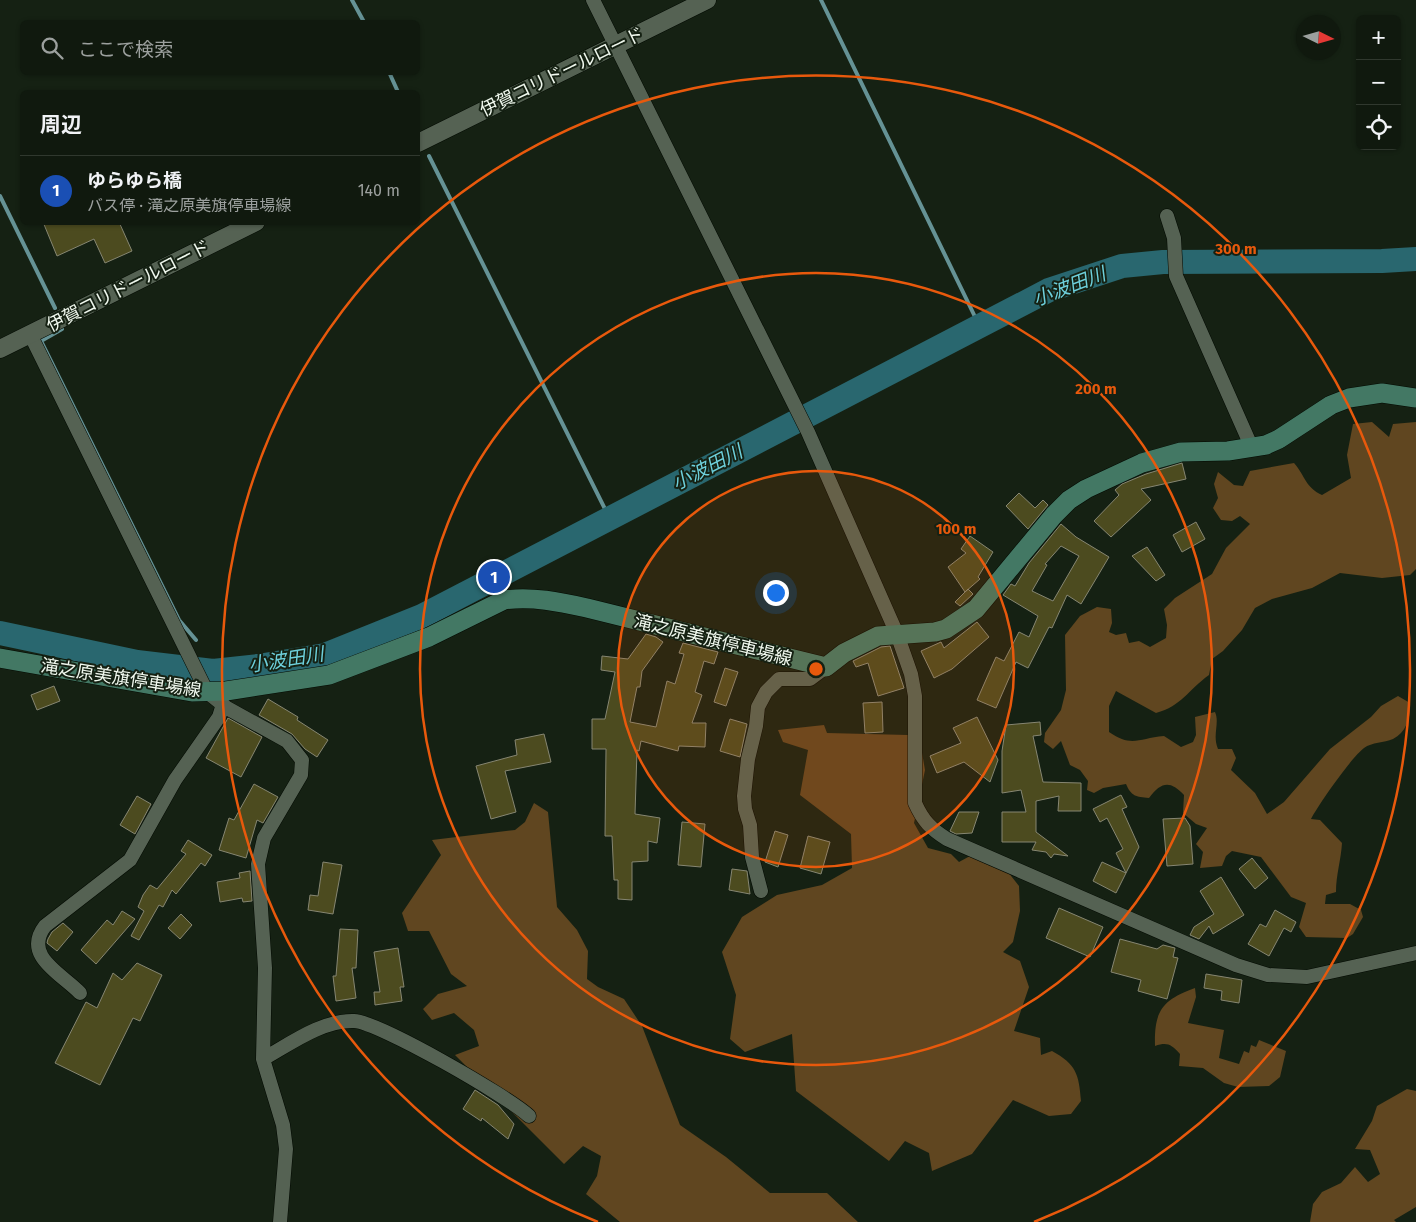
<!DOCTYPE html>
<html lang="ja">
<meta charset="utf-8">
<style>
:root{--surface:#10190e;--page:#1e261c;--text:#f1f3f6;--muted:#9ca09e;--line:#30382e;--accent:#b45309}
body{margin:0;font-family:"Fira Sans","Noto Sans JP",sans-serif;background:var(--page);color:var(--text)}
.controls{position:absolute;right:15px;top:15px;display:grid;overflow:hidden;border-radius:8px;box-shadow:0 1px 4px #0004}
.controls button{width:45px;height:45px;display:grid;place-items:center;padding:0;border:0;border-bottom:1px solid var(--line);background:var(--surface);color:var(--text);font:25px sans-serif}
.compass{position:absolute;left:1296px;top:15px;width:45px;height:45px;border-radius:50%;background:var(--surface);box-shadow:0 1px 4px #0004;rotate:95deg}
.you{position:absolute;left:775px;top:592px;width:18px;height:18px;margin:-12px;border:4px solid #fff;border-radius:50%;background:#1a73e8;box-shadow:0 0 0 8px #1a73e833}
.badge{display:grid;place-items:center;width:32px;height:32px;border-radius:50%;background:var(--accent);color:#fff;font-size:16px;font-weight:700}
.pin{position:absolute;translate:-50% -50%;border:2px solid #fff;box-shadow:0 1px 5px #0006}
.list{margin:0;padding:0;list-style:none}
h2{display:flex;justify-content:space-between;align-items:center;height:65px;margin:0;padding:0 20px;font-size:21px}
h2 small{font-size:16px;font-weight:400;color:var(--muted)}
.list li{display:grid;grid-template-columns:32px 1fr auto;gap:15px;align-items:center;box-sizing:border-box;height:70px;padding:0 20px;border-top:1px solid var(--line)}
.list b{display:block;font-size:19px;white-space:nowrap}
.list p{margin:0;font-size:16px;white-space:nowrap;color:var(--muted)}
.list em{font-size:16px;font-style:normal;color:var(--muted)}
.icon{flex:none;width:28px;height:28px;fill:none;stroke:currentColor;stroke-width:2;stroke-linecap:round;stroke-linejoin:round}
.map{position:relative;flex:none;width:1416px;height:1222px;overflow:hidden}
.search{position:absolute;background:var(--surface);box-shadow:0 1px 4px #0004;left:20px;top:20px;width:400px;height:55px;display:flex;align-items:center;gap:12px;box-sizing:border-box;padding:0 18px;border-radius:8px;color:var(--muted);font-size:19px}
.panel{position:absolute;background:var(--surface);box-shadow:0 1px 4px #0004;left:20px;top:90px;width:400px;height:135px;border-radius:8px}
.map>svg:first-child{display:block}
.forest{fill:#604620}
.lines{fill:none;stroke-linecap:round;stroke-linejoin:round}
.stream{stroke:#659295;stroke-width:4}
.river{stroke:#29676f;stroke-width:24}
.building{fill:#4c4b1f;stroke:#868672;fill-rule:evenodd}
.minor-casing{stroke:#030a02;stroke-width:15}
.tertiary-casing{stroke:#030a02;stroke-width:19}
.secondary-casing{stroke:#030a02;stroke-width:20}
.minor{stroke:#556253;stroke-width:14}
.tertiary{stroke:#556253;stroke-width:18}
.secondary{stroke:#437864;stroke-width:19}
.ring{fill:none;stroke:#e8590c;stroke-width:2.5}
.labels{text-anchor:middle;stroke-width:4;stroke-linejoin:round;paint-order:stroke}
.street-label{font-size:18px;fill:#f0f8ee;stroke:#152113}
.water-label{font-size:19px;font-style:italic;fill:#6ed0dc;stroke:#152113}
.centre{fill:#e8590c;stroke:#152113;stroke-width:2.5}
.ring-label{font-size:15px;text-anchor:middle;font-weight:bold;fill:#e8590c;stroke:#152113;stroke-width:4;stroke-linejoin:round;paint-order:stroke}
</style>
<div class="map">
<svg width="1416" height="1222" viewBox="0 0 1416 1222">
<rect width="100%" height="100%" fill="#152113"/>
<path class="forest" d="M 1372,422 L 1389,437 L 1393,424 L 1416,422 L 1416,569 L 1410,575 L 1382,578 L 1340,573 L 1312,588 L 1272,599 L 1255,608 L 1242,630 L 1223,651 L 1212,659 L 1209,675 C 1188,690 1182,706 1156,713 L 1116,691 L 1109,706 L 1109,732 C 1132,748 1139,738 1164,736 L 1181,747 L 1193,742 L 1196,735 L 1195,717 L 1215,712 C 1220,723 1212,735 1218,749 L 1232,749 L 1236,758 L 1231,770 L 1255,793 L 1267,814 L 1284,802 L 1330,749 L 1371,717 L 1381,706 L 1398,696 L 1410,703 C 1411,716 1407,732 1393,739 C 1384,743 1372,742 1364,748 C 1351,758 1319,804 1311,819 L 1320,820 L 1342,843 C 1341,860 1336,875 1336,892 L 1326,895 L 1325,904 L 1350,904 L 1361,910 L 1363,917 L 1353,934 L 1347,938 L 1306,937 L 1299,927 L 1306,903 L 1291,897 L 1261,857 L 1232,851 L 1226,856 L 1222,866 L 1200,868 L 1203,852 L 1196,844 L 1207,828 L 1196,824 L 1183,813 L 1184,795 C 1170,780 1161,782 1149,798 C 1136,797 1131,796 1126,784 L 1103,788 L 1094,793 L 1087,790 L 1088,781 L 1080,770 L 1070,765 L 1061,741 L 1053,749 L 1044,742 L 1045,733 L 1061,710 L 1066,690 L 1065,635 L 1080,616 L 1097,607 L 1111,609 L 1112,623 L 1109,632 L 1116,635 L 1126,633 L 1129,643 L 1139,641 L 1150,647 L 1166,638 L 1167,625 L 1164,609 L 1175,598 L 1212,574 L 1226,548 L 1250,524 L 1240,516 L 1232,521 L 1221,520 L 1213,508 L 1218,498 L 1214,484 L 1218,472 L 1234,485 L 1243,486 L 1250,471 L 1294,463 C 1306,477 1305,487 1322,495 L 1351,478 L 1347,455 L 1353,424 Z
M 824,725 L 827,733 L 908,735 L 921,747 L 925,770 L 914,823 L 928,848 L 951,854 L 959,862 L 970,856 L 1008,872 L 1019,886 L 1020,911 L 1013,942 L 1003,952 L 1020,961 L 1029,987 L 1014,1031 L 1040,1038 L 1041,1055 L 1052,1051 C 1076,1064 1079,1074 1081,1101 L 1071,1114 L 1049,1116 L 1013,1100 L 972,1154 L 932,1171 L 929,1153 L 905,1141 L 889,1161 L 796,1091 L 792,1034 L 745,1052 L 730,1039 L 736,995 L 722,952 L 742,917 L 777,895 L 822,885 L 852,868 L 851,834 L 800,795 L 808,750 L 783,742 L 778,730 Z
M 534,803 L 548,812 L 557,907 L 577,930 L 588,951 L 587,979 L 598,987 L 624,999 L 642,1026 L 680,1125 L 726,1157 L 770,1193 L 827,1193 L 858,1222 L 620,1222 L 586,1194 L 597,1176 L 601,1156 L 583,1146 L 564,1164 L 455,1055 L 479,1046 L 474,1030 L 454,1013 L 432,1020 L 423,1009 L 438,994 L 467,986 L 451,974 L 429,931 L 408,931 L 402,913 L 441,855 L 432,840 L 515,830 L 525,822 Z
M 1195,988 L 1196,997 L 1188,1023 L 1224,1030 L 1219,1058 L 1239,1064 L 1244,1051 L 1249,1053 L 1251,1045 L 1256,1047 L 1259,1040 L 1286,1051 L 1280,1077 L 1269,1086 L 1238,1087 L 1224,1083 L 1203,1068 L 1179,1066 L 1180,1054 C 1171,1044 1167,1042 1155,1046 C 1154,1011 1162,1000 1195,988 Z
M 1407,1089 L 1416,1091 L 1416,1207 L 1394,1220 L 1396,1222 L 1310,1222 L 1313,1204 L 1322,1192 L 1341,1183 L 1355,1167 L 1368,1182 L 1380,1174 L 1370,1150 L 1355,1149 L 1372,1121 L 1377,1106 Z"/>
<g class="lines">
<path class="stream" d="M 352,0 L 364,22
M 821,0 L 979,325
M 389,72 L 398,92
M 429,156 L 610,519
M 0,196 L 55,308
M 62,329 L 41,341 L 179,620 L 196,640"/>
<path class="river" d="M 0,633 L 137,662 L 213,671 L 258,666 L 325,655 L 422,616 L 1049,290 L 1122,266 L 1163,262 L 1382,261 L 1416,259"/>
</g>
<path class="building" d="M 43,222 L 119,222 L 132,251 L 105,263 L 94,239 L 57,256 Z
M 1182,463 L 1186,479 L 1141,489 L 1151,500 L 1111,537 L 1094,521 L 1119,495 L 1115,490 L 1122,484 L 1146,474 Z
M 1019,493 L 1035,508 L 1043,500 L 1048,505 L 1028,529 L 1006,506 Z
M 1196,522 L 1205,539 L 1182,552 L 1173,535 Z
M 1061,524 L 1076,537 L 1109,557 L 1081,604 L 1067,595 L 1052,628 L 1049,627 L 1028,668 L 1016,662 L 996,708 L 977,700 L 996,657 L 1004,661 L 1019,632 L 1029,637 L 1038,616 L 1003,595 L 1011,584 L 1015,586 L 1029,563 ZM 1061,546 L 1079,556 L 1053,601 L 1032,591 L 1047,565 L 1045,564 Z
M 970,536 L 993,552 L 978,577 L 980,579 L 965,592 L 948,567 L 966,553 L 961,549 Z
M 1147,547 L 1165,575 L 1156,581 L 1132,556 Z
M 968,589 L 973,594 L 960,606 L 955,602 Z
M 977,622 L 989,637 L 952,669 L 934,678 L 921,651 L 941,642 L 944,648 Z
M 646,634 L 656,637 L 663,642 L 642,671 L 640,687 L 637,687 L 630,722 L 656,727 L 667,681 L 675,684 L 684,654 L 679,653 L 683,643 L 718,652 L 714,664 L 704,661 L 695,692 L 702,695 L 692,723 L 706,723 L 705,747 L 679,746 L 678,751 L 641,741 L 639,751 L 637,750 L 635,814 L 660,818 L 657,843 L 648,841 L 648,861 L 632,862 L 632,900 L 618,899 L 618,880 L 614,880 L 612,836 L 605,836 L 606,749 L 592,749 L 592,719 L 605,719 L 615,672 L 601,670 L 602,656 L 628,659 Z
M 890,646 L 904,688 L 878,696 L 868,663 L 856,667 L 853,661 L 881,647 Z
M 725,668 L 738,672 L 726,706 L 714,702 Z
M 54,686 L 60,701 L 37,710 L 31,695 Z
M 268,699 L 298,717 L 297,720 L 328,740 L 317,757 L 305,749 L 292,734 L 259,715 Z
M 882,702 L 883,732 L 865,733 L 863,703 Z
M 977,717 L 998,760 L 990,782 L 964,762 L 937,773 L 930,756 L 961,743 L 953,728 Z
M 228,718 L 262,737 L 241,777 L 206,758 Z
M 730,719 L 747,724 L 740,757 L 720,751 Z
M 1040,722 L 1041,735 L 1033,736 L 1043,782 L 1081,783 L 1081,811 L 1058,811 L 1059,796 L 1036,801 L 1036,832 L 1068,856 L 1054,854 L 1051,858 L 1046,852 L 1032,850 L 1036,842 L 1002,842 L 1002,812 L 1026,812 L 1021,790 L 1002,793 L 1002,751 L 1006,725 Z
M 544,734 L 551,762 L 505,771 L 516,812 L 491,819 L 476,766 L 517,755 L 515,740 Z
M 254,784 L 278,797 L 263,823 L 257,820 L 246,858 L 219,850 L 229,818 L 234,820 Z
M 1121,795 L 1127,807 L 1122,809 L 1139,847 L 1126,873 L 1116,853 L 1123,849 L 1107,818 L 1100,822 L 1093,809 Z
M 137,796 L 151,804 L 135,834 L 120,825 Z
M 959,812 L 979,812 L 972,833 L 956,834 L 950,831 Z
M 1185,818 L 1190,826 L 1193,864 L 1167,866 L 1163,819 Z
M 682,822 L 705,824 L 701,867 L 678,865 Z
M 775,831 L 788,835 L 778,867 L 765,862 Z
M 808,836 L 830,842 L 821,874 L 800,868 Z
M 188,840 L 212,855 L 205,866 L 201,863 L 176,894 L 172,890 L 163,907 L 159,905 L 139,940 L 131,936 L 144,911 L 138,907 L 143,895 L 150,885 L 157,889 L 186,854 L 181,851 Z
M 1252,858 L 1268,878 L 1255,889 L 1239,869 Z
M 323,862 L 342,865 L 333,914 L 308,910 L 310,895 L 318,896 Z
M 1102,862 L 1126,873 L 1116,893 L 1093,881 Z
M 732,869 L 747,871 L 750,894 L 729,890 Z
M 250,871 L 252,901 L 243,902 L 242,898 L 220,902 L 217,882 L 240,878 L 239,873 Z
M 1221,877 L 1244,915 L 1213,934 L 1209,926 L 1199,939 L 1190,935 L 1194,927 L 1214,914 L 1200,891 Z
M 1059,908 L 1103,927 L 1090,957 L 1046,938 Z
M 1275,910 L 1296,922 L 1291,932 L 1284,928 L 1269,956 L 1248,944 L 1260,924 L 1266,927 Z
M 122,911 L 135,919 L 96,964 L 81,950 L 107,920 L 113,925 Z
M 181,914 L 192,925 L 180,939 L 168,928 Z
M 63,923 L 73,932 L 57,951 L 47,943 L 48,939 L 52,932 Z
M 340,929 L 358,930 L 356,968 L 352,968 L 356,998 L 336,1001 L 333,976 L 336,976 Z
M 1120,939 L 1157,949 L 1163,945 L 1175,948 L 1173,957 L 1178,958 L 1167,999 L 1138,991 L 1141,980 L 1111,972 Z
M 398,948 L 404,987 L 400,987 L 402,1001 L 375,1005 L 374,992 L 380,992 L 374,952 Z
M 137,963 L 162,975 L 140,1021 L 133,1018 L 100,1085 L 55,1063 L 86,1002 L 97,1008 L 113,973 L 122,980 Z
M 1206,974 L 1242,980 L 1239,1003 L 1221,1000 L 1222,991 L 1204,988 Z
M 475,1090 L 498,1105 L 514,1124 L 508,1139 L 482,1118 L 481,1121 L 463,1109 Z"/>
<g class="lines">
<defs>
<path id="minor" d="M 593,0 L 808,432 L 897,634 L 911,674 L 915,696 L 915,803 C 923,821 931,829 947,839 L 1236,965 L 1268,975 L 1307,977 L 1416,953
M 1167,216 L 1174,238 L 1176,276 L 1252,448
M 30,334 L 207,692 L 227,708 L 287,741 L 302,760 L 301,775 L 264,838 L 258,864 L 265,968 L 263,1059 L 283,1125 L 286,1149 L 280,1222
M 761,891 L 752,857 L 750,825 L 745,809 L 744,796 L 748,759 L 756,726 L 758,707 L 766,692 L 779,679 L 810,679 L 826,667
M 80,993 C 62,974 22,956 45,926 L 130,860 L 175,780 L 219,717 L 223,704
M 263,1059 C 290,1044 322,1020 354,1021 C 379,1022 509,1097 529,1116"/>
<path id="tertiary" d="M 418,143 L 707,0
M 0,349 L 256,222"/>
<path id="secondary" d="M 0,658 L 192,692 L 226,691 L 329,675 L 429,637 L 504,600 C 532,596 560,602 587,608 L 826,667 L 844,653 L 878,636 L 935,632 L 946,629 L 976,609 L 1054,515 L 1069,500 L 1086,489 L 1142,463 L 1181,452 L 1228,451 L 1266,445 L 1279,439 L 1331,405 L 1349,398 L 1382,393 L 1416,398"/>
</defs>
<use href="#minor" class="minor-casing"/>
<use href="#tertiary" class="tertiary-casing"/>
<use href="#secondary" class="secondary-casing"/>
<use href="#minor" class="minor"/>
<use href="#tertiary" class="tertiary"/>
<use href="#secondary" class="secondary"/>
</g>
<circle cx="816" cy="669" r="198" fill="#e8590c" fill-opacity=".12"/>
<g class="ring">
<circle cx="816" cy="669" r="198"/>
<circle cx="816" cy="669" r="396"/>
<path d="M598 1222A594 594 0 1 1 1034 1222"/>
</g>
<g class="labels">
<g class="street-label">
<text transform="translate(562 72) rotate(-26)" y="6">伊賀コリドールロード</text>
<text transform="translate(128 286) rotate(-27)" y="6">伊賀コリドールロード</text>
<text transform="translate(713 640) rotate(14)" y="6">滝之原美旗停車場線</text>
<text transform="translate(121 678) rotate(9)" y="6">滝之原美旗停車場線</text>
</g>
<g class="water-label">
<text transform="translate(1069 286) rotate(-21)" y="7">小波田川</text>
<text transform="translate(707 467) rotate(-27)" y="7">小波田川</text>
<text transform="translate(286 659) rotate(-9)" y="7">小波田川</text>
</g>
</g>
<circle cx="816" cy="669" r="8" class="centre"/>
<g class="ring-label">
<text x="1236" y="254">300 m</text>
<text x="1096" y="394">200 m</text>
<text x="956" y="534">100 m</text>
</g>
</svg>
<div class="controls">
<button>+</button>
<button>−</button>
<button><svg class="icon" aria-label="locate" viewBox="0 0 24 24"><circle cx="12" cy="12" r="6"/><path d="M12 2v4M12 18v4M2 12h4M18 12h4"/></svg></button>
</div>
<svg class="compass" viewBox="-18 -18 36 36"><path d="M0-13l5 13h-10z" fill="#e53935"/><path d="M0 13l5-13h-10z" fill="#9ca09e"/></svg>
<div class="you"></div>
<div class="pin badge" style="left:494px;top:577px;background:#1a4fb4">1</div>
<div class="search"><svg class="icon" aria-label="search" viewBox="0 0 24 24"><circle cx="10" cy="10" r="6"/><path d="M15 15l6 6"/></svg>ここで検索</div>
<section class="panel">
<h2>周辺<small></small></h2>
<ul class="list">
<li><span class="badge" style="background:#1a4fb4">1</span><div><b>ゆらゆら橋</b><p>バス停 · 滝之原美旗停車場線</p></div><em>140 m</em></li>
</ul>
</section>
</div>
